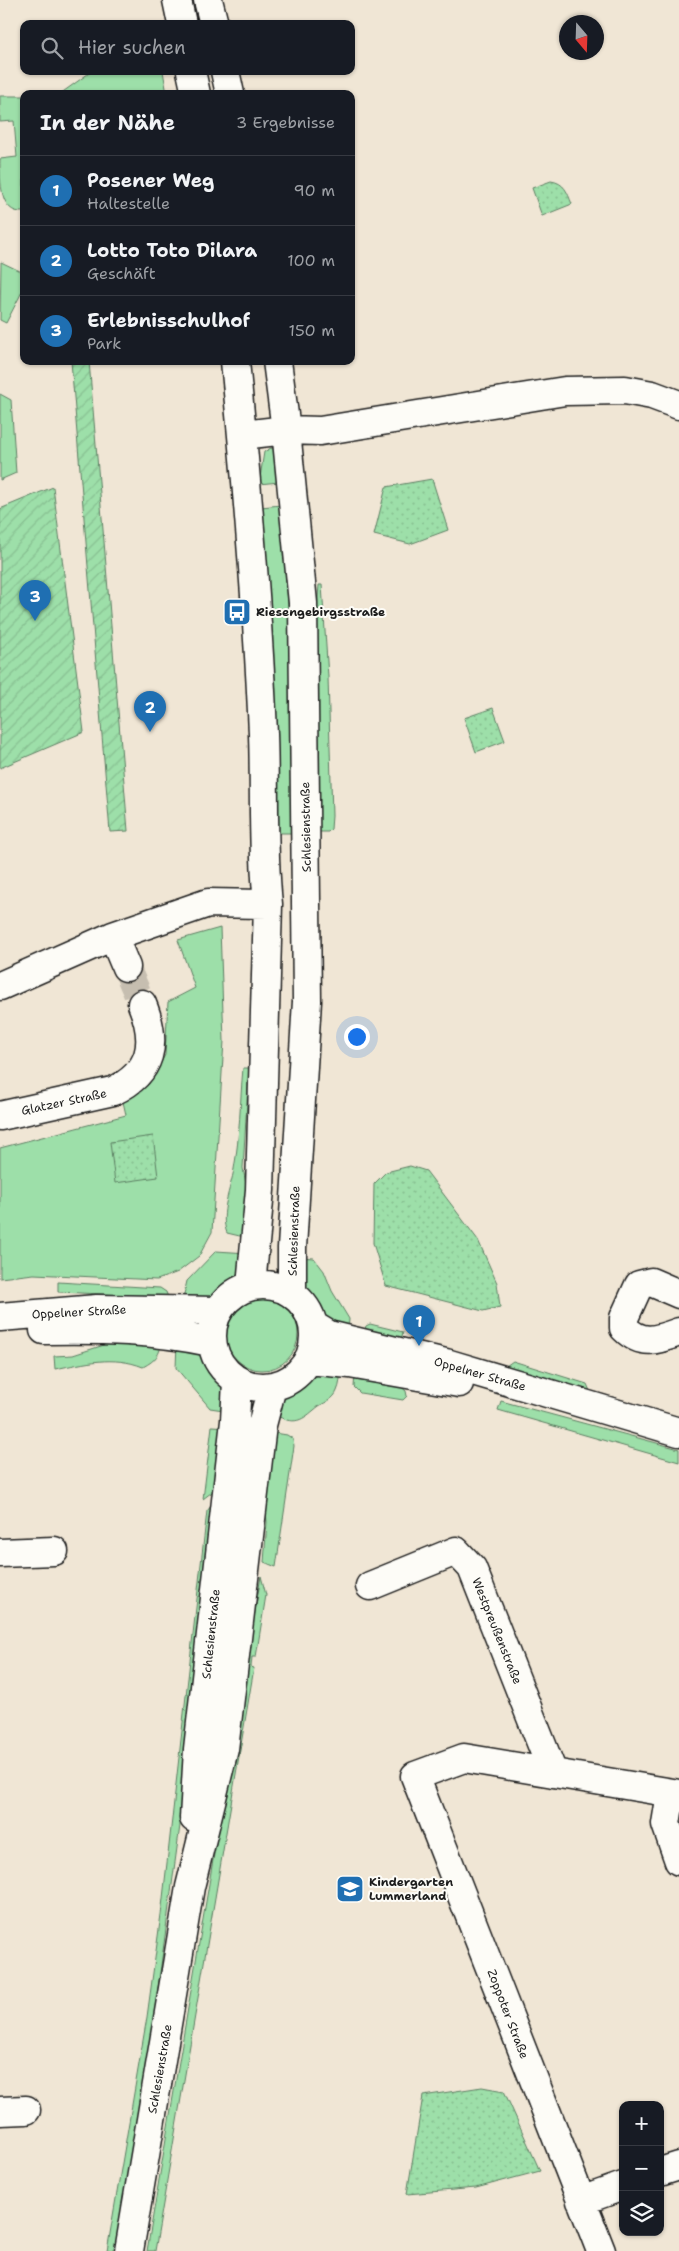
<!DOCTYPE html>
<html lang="de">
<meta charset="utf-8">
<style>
:root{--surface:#171b24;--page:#242831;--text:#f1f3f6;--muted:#9ea1a6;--line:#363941;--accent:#1f6fb2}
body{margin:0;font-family:"Shantell Sans",sans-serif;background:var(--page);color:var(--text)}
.controls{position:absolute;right:15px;bottom:15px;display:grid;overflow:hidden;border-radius:10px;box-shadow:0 1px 4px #0004}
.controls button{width:45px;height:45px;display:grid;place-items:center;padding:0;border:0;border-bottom:1px solid var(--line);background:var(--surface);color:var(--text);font:25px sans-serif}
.compass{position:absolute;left:559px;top:15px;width:45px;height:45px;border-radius:50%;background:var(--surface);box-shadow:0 1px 4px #0004;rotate:161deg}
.you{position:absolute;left:356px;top:1036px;width:18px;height:18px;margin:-12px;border:4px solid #fff;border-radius:50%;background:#1a73e8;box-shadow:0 0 0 8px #1a73e833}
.badge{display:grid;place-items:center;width:32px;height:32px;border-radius:50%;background:var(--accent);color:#fff;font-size:16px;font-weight:700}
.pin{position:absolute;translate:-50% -41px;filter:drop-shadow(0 1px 2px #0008)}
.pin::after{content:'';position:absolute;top:26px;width:18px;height:15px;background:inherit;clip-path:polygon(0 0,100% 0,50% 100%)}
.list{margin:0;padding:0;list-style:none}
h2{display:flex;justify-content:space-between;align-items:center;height:65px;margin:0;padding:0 20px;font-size:21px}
h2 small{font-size:16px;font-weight:400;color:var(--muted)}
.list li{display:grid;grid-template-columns:32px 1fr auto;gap:15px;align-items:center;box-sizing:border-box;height:70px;padding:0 20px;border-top:1px solid var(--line)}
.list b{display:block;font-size:19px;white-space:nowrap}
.list p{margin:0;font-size:16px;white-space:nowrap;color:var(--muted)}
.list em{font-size:16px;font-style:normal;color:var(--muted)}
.icon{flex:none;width:28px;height:28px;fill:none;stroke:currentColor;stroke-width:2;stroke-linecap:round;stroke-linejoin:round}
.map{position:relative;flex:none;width:679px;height:2251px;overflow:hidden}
.search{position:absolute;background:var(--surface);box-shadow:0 1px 4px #0004;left:20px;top:20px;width:335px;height:55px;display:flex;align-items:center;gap:12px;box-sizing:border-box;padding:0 18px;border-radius:10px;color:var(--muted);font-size:19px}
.panel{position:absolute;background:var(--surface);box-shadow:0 1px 4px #0004;left:20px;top:90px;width:335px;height:275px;border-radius:10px}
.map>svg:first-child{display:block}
.grass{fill:#9ddfa9;stroke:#5c7e62}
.park{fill:url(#park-dots);stroke:#5c7e62}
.garden{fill:url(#garden-furrows);stroke:#5c7e62}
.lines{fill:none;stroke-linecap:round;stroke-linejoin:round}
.minor-tunnel{stroke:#c6beb0;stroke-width:28;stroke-dasharray:28 14;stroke-linecap:butt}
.minor-casing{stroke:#1c1c1c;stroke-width:31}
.minor{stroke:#fdfcf7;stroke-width:28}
.labels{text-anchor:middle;stroke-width:4;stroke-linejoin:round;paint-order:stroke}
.poi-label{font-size:12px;font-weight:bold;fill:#1c1c1c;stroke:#fdfcf7;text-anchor:start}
.street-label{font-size:12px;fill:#1c1c1c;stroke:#fdfcf7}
</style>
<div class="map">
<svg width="679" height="2251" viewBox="0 0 679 2251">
<defs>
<pattern id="park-dots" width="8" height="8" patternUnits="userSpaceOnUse" patternTransform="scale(1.25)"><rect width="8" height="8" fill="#9ddfa9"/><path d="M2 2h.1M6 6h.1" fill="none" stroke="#87bf91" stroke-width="1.8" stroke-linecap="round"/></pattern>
<pattern id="garden-furrows" width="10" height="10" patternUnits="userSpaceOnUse" patternTransform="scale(1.25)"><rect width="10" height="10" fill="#9ddfa9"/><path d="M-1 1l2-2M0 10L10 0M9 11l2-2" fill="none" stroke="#87bf91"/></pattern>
</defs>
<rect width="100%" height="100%" fill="#f0e6d5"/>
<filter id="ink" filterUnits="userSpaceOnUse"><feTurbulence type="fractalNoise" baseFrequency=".02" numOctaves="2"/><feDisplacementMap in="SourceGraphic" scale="10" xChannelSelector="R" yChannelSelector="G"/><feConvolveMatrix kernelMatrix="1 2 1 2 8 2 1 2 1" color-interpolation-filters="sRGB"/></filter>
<g filter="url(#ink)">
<path class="grass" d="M 92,71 L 163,71 L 167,94 L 60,94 Z
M 0,96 L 24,96 L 24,212 C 0,214 0,183 0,159 L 17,157 L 14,121 L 0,122 Z
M 1,262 L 24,273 L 24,288 L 6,323 L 0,320 Z
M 0,394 L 11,400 L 16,473 L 0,480 Z
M 271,448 L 275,450 L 279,482 L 259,484 L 264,452 Z
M 281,505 L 292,659 L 299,833 L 279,833 L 273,662 L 261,507 Z
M 319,585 L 322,585 L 328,677 L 332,816 L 331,829 L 328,832 L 318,832 L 314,648 Z
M 220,928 L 224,1041 L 212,1232 L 199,1256 L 178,1272 L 157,1280 L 34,1274 L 0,1278 L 0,1148 L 126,1115 L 122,1097 L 149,1084 L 165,1055 L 168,1002 L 195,988 L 178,940 Z
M 243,1068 L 249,1068 L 243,1168 L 250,1207 L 248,1238 L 227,1233 C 219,1214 231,1188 234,1169 C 240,1136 240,1101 243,1068 Z
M 216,1251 L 248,1253 C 240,1282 212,1301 182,1303 L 187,1281 Z
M 297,1257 L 314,1258 L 324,1271 L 332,1291 L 349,1319 L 348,1333 L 323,1318 L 301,1280 Z
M 58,1282 L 160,1288 L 166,1292 L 168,1297 L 58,1292 Z
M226 1334a36 36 0 1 1 72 0a36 36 0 1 1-72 0Z
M 370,1324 L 403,1332 L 400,1344 L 363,1336 L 366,1326 Z
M 126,1338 L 162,1340 C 160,1355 156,1360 143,1367 C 113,1355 85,1363 55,1369 L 54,1356 L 73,1355 Z
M 177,1342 L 195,1350 L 204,1358 L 229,1399 L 230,1411 L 210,1408 L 176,1368 Z
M 513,1361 L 587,1384 L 590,1391 L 503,1368 Z
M 341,1371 C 340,1377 340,1385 337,1391 C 334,1399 326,1402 319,1406 C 305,1417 297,1428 276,1415 L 279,1400 C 300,1382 312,1374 341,1371 Z
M 355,1374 L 394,1381 L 406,1391 L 407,1396 L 403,1400 L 360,1393 L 354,1387 Z
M 501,1401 L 679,1449 L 679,1462 L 498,1410 Z
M 212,1426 L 228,1427 L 220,1486 L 203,1499 Z
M 269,1432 L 287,1435 L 293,1439 L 294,1446 L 276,1567 L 264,1562 L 267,1522 L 263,1484 Z
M 217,1499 L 184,1796 L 154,2017 L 116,2251 L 107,2251 L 147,2017 L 162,1907 L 207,1511 Z
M 261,1576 L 266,1595 L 256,1657 L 252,1657 L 251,1667 L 254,1668 L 155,2251 L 147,2251 Z"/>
<path class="park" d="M 551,181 C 565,183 567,192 572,204 L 542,216 L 532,188 Z
M 432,479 L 448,530 L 410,544 L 374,535 L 386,487 Z
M 493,708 L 505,741 L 476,752 L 464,718 Z
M 153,1136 L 158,1177 L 115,1183 L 110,1142 Z
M 410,1166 L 426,1171 L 478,1240 L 497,1283 L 500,1307 L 483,1311 L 386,1286 L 373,1243 L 374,1184 L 386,1172 Z
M 482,2087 L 504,2091 L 540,2171 L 476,2188 L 407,2194 L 423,2096 Z"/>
<path class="garden" d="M 71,361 L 89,361 L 128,831 L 110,832 Z
M 53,487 L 84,732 L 0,768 L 0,509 Z"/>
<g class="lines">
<path class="minor-tunnel" d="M 126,967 L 142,1004"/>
<defs>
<path id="minor" d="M 177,0 L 182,24
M 208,0 L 214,24
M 191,71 L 196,94
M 225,71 L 230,94
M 235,361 C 247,485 258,610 263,734 C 265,791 262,847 268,904 L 260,1190 L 251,1285
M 277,361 L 286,430 L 303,603 L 307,1001 L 292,1248 L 292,1293
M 242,435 L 286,430 L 320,431 L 565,391 L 625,390 L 652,395 L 679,405
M 113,936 L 126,967
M 0,986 L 113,936 L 208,903 L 268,904
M 0,1116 L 113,1091 C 152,1073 158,1043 142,1004
M212 1336a51 51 0 1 1 102 0a51 51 0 1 1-102 0Z
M 679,1294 L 651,1282 L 639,1285 L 624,1318 L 624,1328 C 642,1346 657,1340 679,1332
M 0,1317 L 97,1309 L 217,1311
M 314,1326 L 329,1335 L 446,1363 L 679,1432
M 44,1330 C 104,1329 152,1330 211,1342
M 308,1360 L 350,1364 L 459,1383
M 0,1553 L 54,1551
M 370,1586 L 456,1551 L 472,1568 L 553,1773
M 671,1793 L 666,1824 L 679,1861
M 194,1818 L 198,1749 L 235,1421 L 237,1381
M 0,2111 L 26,2110
M 660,2172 L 679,2166
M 581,2201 L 623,2186
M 129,2251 L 190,1887 L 224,1749 L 262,1425 L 272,1387
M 601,2251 L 415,1776 L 464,1758 L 679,1794"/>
</defs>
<use href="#minor" class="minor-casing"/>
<use href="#minor" class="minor"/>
</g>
</g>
<defs>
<symbol id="bus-square" viewBox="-11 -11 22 22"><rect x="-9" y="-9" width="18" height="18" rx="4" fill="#1f6fb2" stroke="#fdfcf7"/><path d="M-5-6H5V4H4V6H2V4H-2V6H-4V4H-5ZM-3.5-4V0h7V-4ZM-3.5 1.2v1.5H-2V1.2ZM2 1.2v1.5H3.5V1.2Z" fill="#fff"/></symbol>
<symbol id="school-square" viewBox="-11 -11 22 22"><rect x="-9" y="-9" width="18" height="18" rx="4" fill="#1f6fb2" stroke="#fdfcf7"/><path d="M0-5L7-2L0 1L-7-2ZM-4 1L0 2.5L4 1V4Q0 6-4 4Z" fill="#fff"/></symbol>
</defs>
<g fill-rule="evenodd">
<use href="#bus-square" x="221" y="596" width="32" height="32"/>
<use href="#school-square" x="334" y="1873" width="32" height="32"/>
</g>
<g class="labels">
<g class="poi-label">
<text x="256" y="616">Riesengebirgsstraße</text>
<text x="369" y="1886">Kindergarten<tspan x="369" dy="14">Lummerland</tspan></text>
</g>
<g class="street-label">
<text transform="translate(306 827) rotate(-91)" y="4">Schlesienstraße</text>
<text transform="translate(64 1102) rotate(-12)" y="4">Glatzer Straße</text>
<text transform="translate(294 1231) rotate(-88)" y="4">Schlesienstraße</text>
<text transform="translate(79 1312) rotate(-3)" y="4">Oppelner Straße</text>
<text transform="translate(480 1374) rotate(16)" y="4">Oppelner Straße</text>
<text transform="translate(497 1631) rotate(68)" y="4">Westpreußenstraße</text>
<text transform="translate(211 1634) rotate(-84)" y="4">Schlesienstraße</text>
<text transform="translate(508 2014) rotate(69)" y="4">Zoppoter Straße</text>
<text transform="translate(160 2069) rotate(-80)" y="4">Schlesienstraße</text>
</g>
</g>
</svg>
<div class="controls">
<button>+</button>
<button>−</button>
<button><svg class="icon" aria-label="layers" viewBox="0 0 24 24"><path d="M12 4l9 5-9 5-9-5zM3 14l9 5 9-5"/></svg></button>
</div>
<svg class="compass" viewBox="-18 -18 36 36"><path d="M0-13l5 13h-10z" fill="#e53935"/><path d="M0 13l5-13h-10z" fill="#9ea1a6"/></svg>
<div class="you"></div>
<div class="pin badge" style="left:419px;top:1346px">1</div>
<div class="pin badge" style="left:150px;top:732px">2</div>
<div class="pin badge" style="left:35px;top:621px">3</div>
<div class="search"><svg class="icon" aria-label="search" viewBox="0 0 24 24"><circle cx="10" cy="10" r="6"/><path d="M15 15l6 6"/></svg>Hier suchen</div>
<section class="panel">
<h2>In der Nähe<small>3 Ergebnisse</small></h2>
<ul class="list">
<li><span class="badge">1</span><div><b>Posener Weg</b><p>Haltestelle</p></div><em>90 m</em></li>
<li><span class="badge">2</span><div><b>Lotto Toto Dilara</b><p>Geschäft</p></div><em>100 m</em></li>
<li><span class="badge">3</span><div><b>Erlebnisschulhof</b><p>Park</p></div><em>150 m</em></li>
</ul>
</section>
</div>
